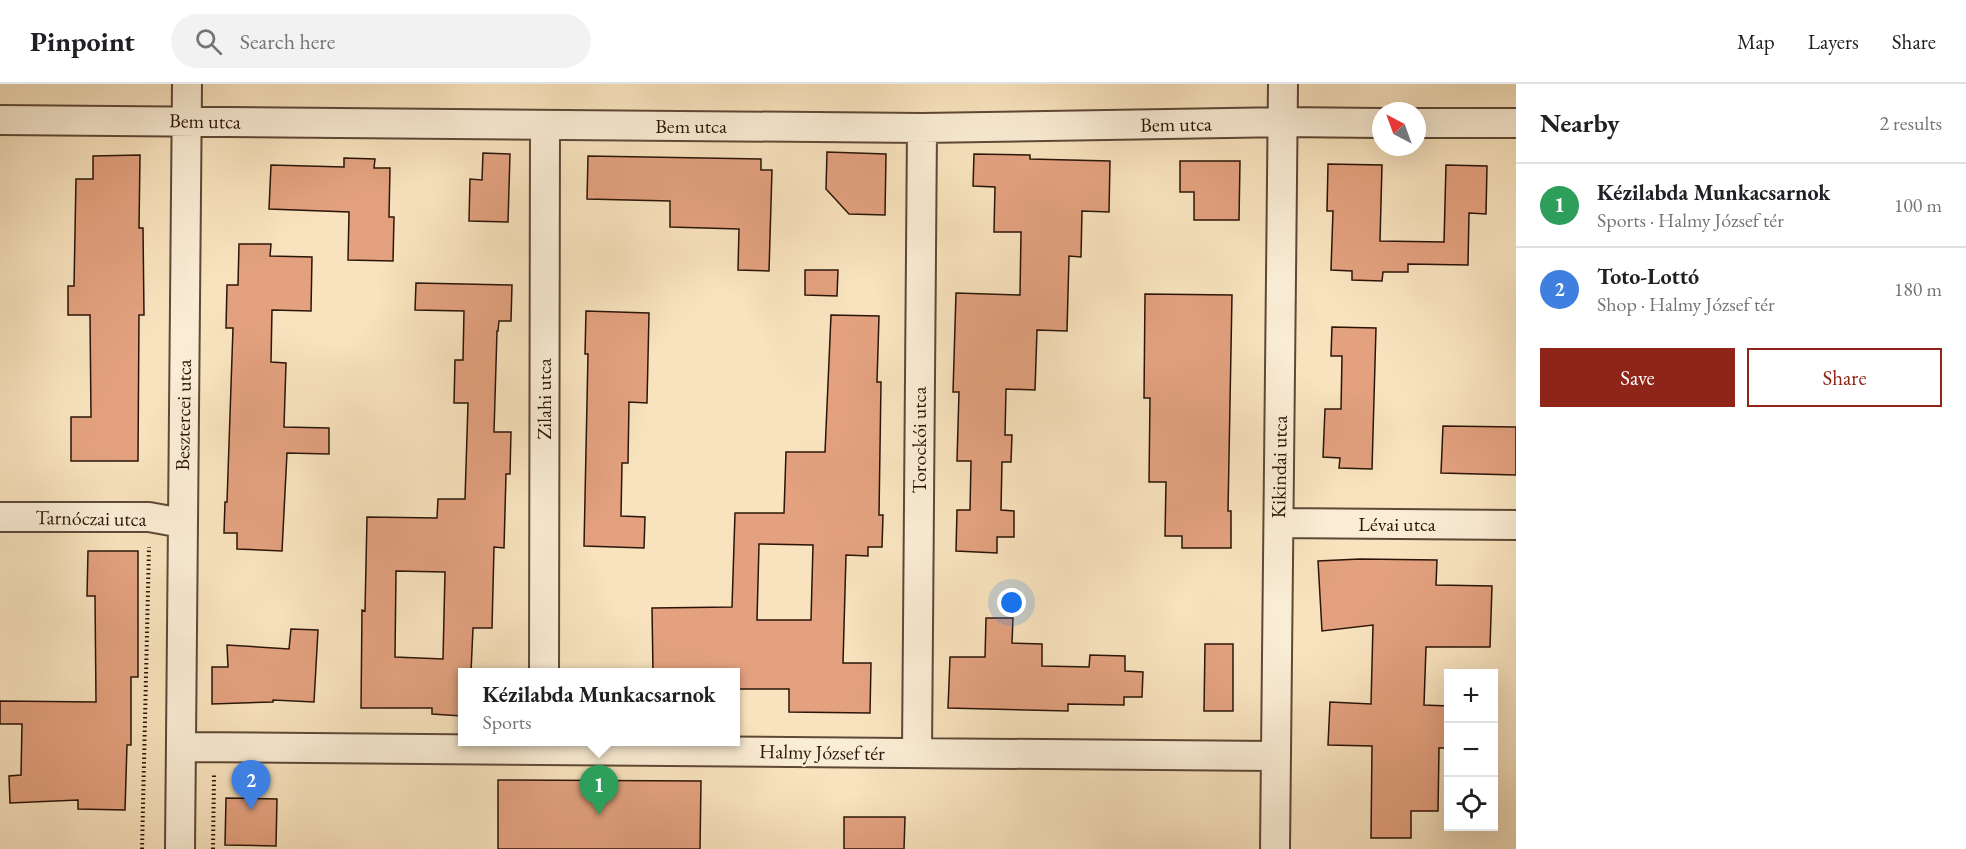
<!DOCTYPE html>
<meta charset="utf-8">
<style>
:root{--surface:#fff;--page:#f2f2f2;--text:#202124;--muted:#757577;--line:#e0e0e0;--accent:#8f2418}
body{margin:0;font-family:"EB Garamond",serif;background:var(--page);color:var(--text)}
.controls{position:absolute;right:18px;bottom:18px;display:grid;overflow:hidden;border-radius:0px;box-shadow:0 6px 24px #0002}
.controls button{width:54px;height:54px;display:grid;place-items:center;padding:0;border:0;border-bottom:2px solid var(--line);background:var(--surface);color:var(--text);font:30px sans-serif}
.compass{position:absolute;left:1372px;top:18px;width:54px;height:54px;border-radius:50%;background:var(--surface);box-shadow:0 6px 24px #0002;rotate:319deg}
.you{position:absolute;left:1012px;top:519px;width:21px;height:21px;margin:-15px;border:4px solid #fff;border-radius:50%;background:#1a73e8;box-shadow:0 0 0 9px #1a73e833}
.badge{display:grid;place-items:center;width:39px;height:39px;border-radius:50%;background:var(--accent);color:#fff;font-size:20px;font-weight:700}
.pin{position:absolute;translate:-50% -50px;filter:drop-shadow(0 2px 3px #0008)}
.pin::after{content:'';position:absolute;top:32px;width:21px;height:18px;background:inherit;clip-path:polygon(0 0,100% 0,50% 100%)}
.popup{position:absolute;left:458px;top:584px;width:282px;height:78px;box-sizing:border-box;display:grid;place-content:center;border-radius:0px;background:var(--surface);filter:drop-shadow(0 2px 4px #0005);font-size:20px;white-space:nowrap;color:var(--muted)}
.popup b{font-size:22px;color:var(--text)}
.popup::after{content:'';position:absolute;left:50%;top:100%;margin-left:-12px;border:12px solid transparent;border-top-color:var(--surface)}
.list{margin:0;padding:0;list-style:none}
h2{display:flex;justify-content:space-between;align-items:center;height:78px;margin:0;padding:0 24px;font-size:26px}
h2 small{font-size:20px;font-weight:400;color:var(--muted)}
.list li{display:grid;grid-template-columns:39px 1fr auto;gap:18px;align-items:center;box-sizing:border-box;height:84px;padding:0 24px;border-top:2px solid var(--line)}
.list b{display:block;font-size:22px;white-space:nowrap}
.list p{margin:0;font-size:20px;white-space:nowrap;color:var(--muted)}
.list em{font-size:20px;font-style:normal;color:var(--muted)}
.actions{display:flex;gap:12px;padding:18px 24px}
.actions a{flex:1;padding:14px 0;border:2px solid var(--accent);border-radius:0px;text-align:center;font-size:21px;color:var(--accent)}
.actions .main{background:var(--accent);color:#fff}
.icon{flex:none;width:33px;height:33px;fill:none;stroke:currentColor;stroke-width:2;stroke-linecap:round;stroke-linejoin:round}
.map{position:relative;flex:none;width:1516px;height:765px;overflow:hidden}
header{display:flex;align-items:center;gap:36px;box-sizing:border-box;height:84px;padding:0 30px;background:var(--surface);border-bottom:2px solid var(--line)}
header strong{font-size:28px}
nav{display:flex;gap:33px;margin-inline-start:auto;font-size:21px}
.search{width:420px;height:54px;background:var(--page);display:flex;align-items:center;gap:15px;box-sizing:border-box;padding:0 21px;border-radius:33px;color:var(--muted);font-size:22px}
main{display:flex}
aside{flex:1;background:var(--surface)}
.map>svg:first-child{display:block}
.building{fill:#e3a17f;stroke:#2b1509;stroke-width:1.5;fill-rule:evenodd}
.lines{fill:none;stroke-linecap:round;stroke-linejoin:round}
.street-casing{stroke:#5e4836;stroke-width:32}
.path{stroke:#2b1509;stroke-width:4;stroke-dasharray:1.5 3;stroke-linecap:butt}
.street{stroke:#faedd5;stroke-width:28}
.labels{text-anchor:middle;stroke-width:4.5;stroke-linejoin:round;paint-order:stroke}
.street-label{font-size:20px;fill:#2b1509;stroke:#faedd5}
</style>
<header>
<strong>Pinpoint</strong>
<div class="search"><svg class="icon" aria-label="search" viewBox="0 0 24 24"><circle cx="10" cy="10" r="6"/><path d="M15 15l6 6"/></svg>Search here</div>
<nav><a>Map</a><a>Layers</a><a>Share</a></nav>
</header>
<main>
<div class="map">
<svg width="1516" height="765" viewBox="0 0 1516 765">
<rect width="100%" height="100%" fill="#f8e3be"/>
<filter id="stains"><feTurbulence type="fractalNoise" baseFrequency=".00333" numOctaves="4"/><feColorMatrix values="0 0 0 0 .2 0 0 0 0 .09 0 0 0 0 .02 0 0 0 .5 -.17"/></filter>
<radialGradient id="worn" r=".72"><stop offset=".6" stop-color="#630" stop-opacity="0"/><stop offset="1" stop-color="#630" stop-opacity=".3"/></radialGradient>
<path class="building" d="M 827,68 L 886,70 L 885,131 L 849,130 L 826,105 Z
M 483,69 L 510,70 L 508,138 L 469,137 L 470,95 L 482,96 Z
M 974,70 L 1030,71 L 1030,75 L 1110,77 L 1109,128 L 1082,127 L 1081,173 L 1069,172 L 1067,247 L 1037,246 L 1035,306 L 1006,305 L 1005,351 L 1012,351 L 1011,378 L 1002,378 L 1001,426 L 1014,427 L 1014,453 L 997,453 L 997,469 L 956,467 L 957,426 L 970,426 L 971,377 L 957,377 L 959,308 L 953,308 L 956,209 L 1020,211 L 1021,148 L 994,148 L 995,103 L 973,102 Z
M 140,71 L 139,144 L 143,144 L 144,231 L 139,231 L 138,377 L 71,377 L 71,333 L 91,333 L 90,231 L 68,231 L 68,202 L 74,202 L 76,95 L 93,95 L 93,72 Z
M 588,72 L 761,75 L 761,86 L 772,86 L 769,187 L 738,186 L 739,145 L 670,143 L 670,117 L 587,115 Z
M 344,74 L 375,75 L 374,84 L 390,84 L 389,133 L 394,133 L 393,177 L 348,176 L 349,128 L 269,125 L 271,81 L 344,83 Z
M 1180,77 L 1240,77 L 1239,136 L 1194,136 L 1194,108 L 1180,108 Z
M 1328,80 L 1382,81 L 1380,157 L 1444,158 L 1446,81 L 1487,82 L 1486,130 L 1469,129 L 1468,181 L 1408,180 L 1408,188 L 1383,188 L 1382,197 L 1352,196 L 1352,187 L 1331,186 L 1333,127 L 1327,127 Z
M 239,160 L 271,160 L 270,172 L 312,173 L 311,227 L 272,226 L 271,278 L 286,279 L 284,343 L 329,344 L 329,370 L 287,369 L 282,467 L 237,465 L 237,449 L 224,449 L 225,418 L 227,418 L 233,244 L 226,244 L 227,201 L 238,201 Z
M 805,186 L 838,186 L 837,212 L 805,211 Z
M 416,199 L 512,201 L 511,237 L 499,237 L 498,247 L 497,247 L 494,348 L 511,348 L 510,390 L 506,390 L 504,464 L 494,463 L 492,544 L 473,544 L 471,588 L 462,588 L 462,632 L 432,630 L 432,624 L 361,624 L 362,526 L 365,527 L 367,433 L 437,434 L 438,415 L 465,415 L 468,319 L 454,319 L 455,276 L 463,276 L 464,227 L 415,226 ZM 396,487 L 445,488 L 443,575 L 395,573 Z
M 1145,210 L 1232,211 L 1228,427 L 1231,427 L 1231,464 L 1182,464 L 1182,452 L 1165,452 L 1166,398 L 1149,398 L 1150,314 L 1144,314 Z
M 586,227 L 649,229 L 647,319 L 629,318 L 628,379 L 622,379 L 621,432 L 645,433 L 644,464 L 584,462 L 588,270 L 585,270 Z
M 831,231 L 879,232 L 877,298 L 881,298 L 879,431 L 883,431 L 882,463 L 868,463 L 868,472 L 846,471 L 843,579 L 871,579 L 870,629 L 789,628 L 789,605 L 735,605 L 735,588 L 653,588 L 652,524 L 732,523 L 735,429 L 784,429 L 786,368 L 825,368 ZM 759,460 L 813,461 L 811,536 L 757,536 Z
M 1332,243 L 1376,244 L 1372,385 L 1339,384 L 1340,374 L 1323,373 L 1325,325 L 1341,325 L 1342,272 L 1331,272 Z
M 1443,342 L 1516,343 L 1516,391 L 1441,389 Z
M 88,467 L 138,467 L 138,593 L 131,593 L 131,661 L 127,661 L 125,726 L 78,725 L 78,716 L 10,719 L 9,692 L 21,691 L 22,640 L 0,640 L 0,617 L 96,618 L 95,512 L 87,512 Z
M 1360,475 L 1437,476 L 1436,501 L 1492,502 L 1490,563 L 1426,563 L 1424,621 L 1448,622 L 1447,664 L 1439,664 L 1438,727 L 1411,727 L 1411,754 L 1371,754 L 1372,662 L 1328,661 L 1330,618 L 1371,620 L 1373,541 L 1322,547 L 1318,477 Z
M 986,534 L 1013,534 L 1012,559 L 1042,560 L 1042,582 L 1089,583 L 1090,571 L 1125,572 L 1125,587 L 1143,588 L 1142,613 L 1124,613 L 1124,621 L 1068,620 L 1068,627 L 948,624 L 950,573 L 985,573 Z
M 291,545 L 318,546 L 314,618 L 273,616 L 273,618 L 212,620 L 212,583 L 228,583 L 227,561 L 289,565 Z
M 1205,560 L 1233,560 L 1233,627 L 1204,627 Z
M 498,696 L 701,697 L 700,765 L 498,765 Z
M 226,714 L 277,715 L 276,762 L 225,761 Z
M 844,733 L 905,733 L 904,765 L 844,765 Z"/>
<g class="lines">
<defs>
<path id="street" d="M 0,36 L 922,44 L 1283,38 L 1381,39
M 1417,39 L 1516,39
M 0,433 L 149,433 L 182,439
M 1279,439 L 1516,441
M 544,588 L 545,41
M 181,663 L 1276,672
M 917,669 L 922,44
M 180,765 L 187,0
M 1275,765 L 1283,0"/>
</defs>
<use href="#street" class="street-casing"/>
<path class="path" d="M 142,765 L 149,463
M 213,765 L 214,691"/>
<use href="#street" class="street"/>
</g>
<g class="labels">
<g class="street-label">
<text transform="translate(205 37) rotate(1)" y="7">Bem utca</text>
<text transform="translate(1176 40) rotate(-1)" y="7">Bem utca</text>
<text x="691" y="49">Bem utca</text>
<text transform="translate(544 315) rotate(-90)" y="7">Zilahi utca</text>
<text transform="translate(183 331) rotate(-89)" y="7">Besztercei utca</text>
<text transform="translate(919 356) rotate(-90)" y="7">Torockói utca</text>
<text transform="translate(1279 383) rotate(-89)" y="7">Kikindai utca</text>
<text transform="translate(91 434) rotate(1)" y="7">Tarnóczai utca</text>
<text x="1397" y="447">Lévai utca</text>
<text transform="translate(822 668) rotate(1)" y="7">Halmy József tér</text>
</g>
</g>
<rect width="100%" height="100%" filter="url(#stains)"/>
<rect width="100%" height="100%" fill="url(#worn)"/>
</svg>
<div class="controls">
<button>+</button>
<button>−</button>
<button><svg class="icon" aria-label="locate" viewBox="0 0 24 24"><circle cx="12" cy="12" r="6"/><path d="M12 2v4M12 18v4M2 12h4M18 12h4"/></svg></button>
</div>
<svg class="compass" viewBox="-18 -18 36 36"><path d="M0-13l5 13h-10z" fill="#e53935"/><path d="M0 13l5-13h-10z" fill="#757577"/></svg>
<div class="you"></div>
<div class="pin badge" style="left:599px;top:731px;background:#2e9e5b">1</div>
<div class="popup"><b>Kézilabda Munkacsarnok</b>Sports</div>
<div class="pin badge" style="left:251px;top:726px;background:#3f7fe0">2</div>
</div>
<aside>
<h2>Nearby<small>2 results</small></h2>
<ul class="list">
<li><span class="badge" style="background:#2e9e5b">1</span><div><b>Kézilabda Munkacsarnok</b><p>Sports · Halmy József tér</p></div><em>100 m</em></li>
<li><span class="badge" style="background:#3f7fe0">2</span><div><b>Toto-Lottó</b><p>Shop · Halmy József tér</p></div><em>180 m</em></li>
</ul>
<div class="actions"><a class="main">Save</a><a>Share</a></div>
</aside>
</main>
